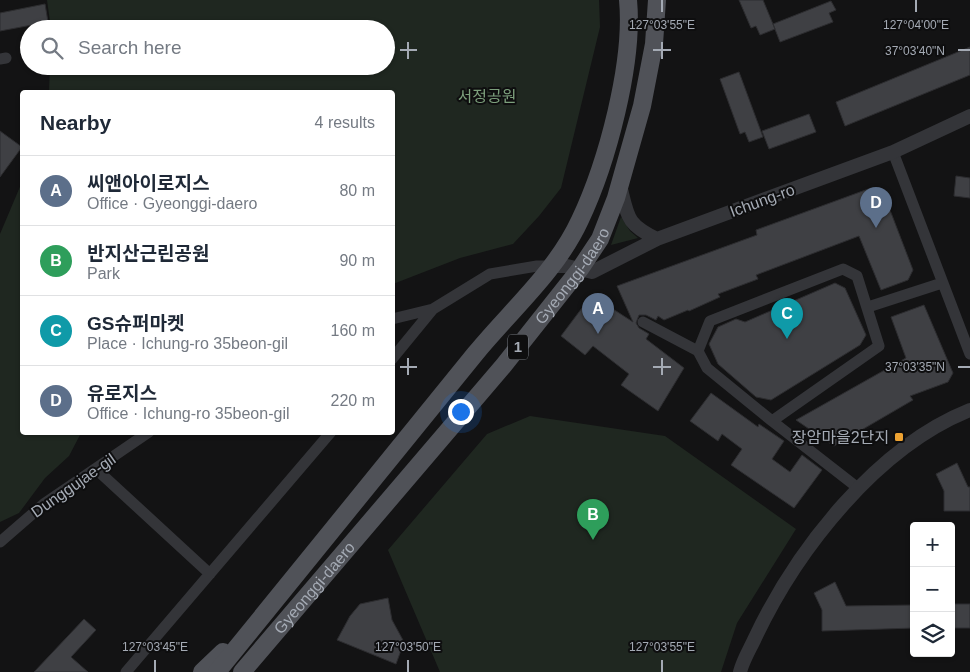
<!DOCTYPE html>
<meta charset="utf-8">
<style>
:root{--surface:#fff;--page:#f6f6f7;--text:#1f2937;--muted:#747a83;--line:#e0e1e3;--accent:#2563eb}
body{margin:0;font-family:Arial,"Noto Sans KR",sans-serif;background:var(--page);color:var(--text)}
.controls{position:absolute;right:15px;bottom:15px;display:grid;overflow:hidden;border-radius:5px;box-shadow:0 1px 4px #0004}
.controls button{width:45px;height:45px;display:grid;place-items:center;padding:0;border:0;border-bottom:1px solid var(--line);background:var(--surface);color:var(--text);font:25px sans-serif}
.you{position:absolute;left:460px;top:411px;width:18px;height:18px;margin:-12px;border:4px solid #fff;border-radius:50%;background:#1a73e8;box-shadow:0 0 0 8px #1a73e833}
.badge{display:grid;place-items:center;width:32px;height:32px;border-radius:50%;background:var(--accent);color:#fff;font-size:16px;font-weight:700}
.pin{position:absolute;translate:-50% -41px;filter:drop-shadow(0 1px 2px #0008)}
.pin::after{content:'';position:absolute;top:26px;width:18px;height:15px;background:inherit;clip-path:polygon(0 0,100% 0,50% 100%)}
.list{margin:0;padding:0;list-style:none}
h2{display:flex;justify-content:space-between;align-items:center;height:65px;margin:0;padding:0 20px;font-size:21px}
h2 small{font-size:16px;font-weight:400;color:var(--muted)}
.list li{display:grid;grid-template-columns:32px 1fr auto;gap:15px;align-items:center;box-sizing:border-box;height:70px;padding:0 20px;border-top:1px solid var(--line)}
.list b{display:block;font-size:19px;white-space:nowrap}
.list p{margin:0;font-size:16px;white-space:nowrap;color:var(--muted)}
.list em{font-size:16px;font-style:normal;color:var(--muted)}
.icon{flex:none;width:28px;height:28px;fill:none;stroke:currentColor;stroke-width:2;stroke-linecap:round;stroke-linejoin:round}
.map{position:relative;flex:none;width:970px;height:672px;overflow:hidden}
.search{position:absolute;background:var(--surface);box-shadow:0 1px 4px #0004;left:20px;top:20px;width:375px;height:55px;display:flex;align-items:center;gap:12px;box-sizing:border-box;padding:0 18px;border-radius:28px;color:var(--muted);font-size:19px}
.panel{position:absolute;background:var(--surface);box-shadow:0 1px 4px #0004;left:20px;top:90px;width:375px;height:345px;border-radius:5px}
.map>svg:first-child{display:block}
.green{fill:#1f2720}
.building{fill:#3f4044;stroke:#2d2d30}
.lines{fill:none;stroke-linecap:round;stroke-linejoin:round}
.minor{stroke:#343539;stroke-width:11}
.tertiary{stroke:#343539;stroke-width:14}
.primary{stroke:#505258;stroke-width:18}
.ticks{fill:none;stroke:#a4aab4;stroke-width:2}
.poi-dot{fill:#eda232;stroke:#0e0e0f;stroke-width:2}
.labels{text-anchor:middle;stroke-width:4;stroke-linejoin:round;paint-order:stroke}
.shield{fill:#0e0e0f;stroke:#777b82;stroke-width:1}
.shield-label{font-size:15px;font-weight:bold;fill:#a4aab4}
.park-label{font-size:16px;fill:#7c9f7c;stroke:#0e0e0f}
.street-label{font-size:16px;fill:#a4aab4;stroke:#0e0e0f}
.poi-label{font-size:16px;fill:#a4aab4;stroke:#0e0e0f;text-anchor:end}
.ticks-label{font-size:12px;text-anchor:middle;fill:#a4aab4;stroke:#0e0e0f;stroke-width:4;stroke-linejoin:round;paint-order:stroke}
</style>
<div class="map">
<svg width="970" height="672" viewBox="0 0 970 672">
<rect width="100%" height="100%" fill="#131314"/>
<path class="green" d="M 47,0 L 599,0 L 600,27 L 561,188 L 539,216 L 513,244 L 460,258 L 393,284 L 392,92 L 49,92 L 50,66 L 386,66 L 386,29 L 51,29 Z
M 22,182 L 22,432 L 81,433 L 69,456 L 45,478 L 19,513 L 0,522 L 0,234 Z
M 621,217 L 630,231 L 638,238 L 611,245 Z
M 530,416 L 665,436 L 796,529 L 737,623 L 721,672 L 440,672 L 388,550 L 487,434 Z"/>
<path class="building" d="M 739,0 L 763,0 L 775,29 L 760,35 L 756,26 L 751,28 Z
M 831,1 L 836,10 L 829,13 L 833,22 L 780,42 L 773,24 Z
M 45,4 L 48,22 L 0,31 L 0,13 Z
M 970,47 L 970,75 L 845,126 L 836,102 Z
M 739,72 L 763,137 L 749,142 L 745,132 L 740,134 L 720,79 Z
M 809,114 L 816,132 L 769,149 L 762,131 Z
M 0,131 L 22,147 L 0,177 Z
M 956,176 L 970,178 L 970,198 L 954,196 Z
M 871,188 L 885,197 L 913,270 L 908,280 L 881,290 L 859,236 L 756,275 L 758,279 L 718,294 L 720,297 L 689,311 L 688,310 L 664,320 L 658,316 L 656,320 L 646,315 L 639,315 L 636,323 L 639,328 L 649,334 L 646,339 L 684,368 L 658,411 L 621,385 L 629,374 L 593,346 L 585,355 L 561,336 L 588,300 L 592,303 L 596,298 L 633,322 L 617,286 L 757,235 L 756,230 Z
M 835,283 L 845,288 L 866,335 L 860,345 L 771,400 L 756,397 L 718,364 L 709,344 L 718,327 L 736,319 L 745,322 Z
M 924,305 L 953,373 L 948,382 L 910,396 L 913,400 L 834,446 L 796,420 L 906,358 L 891,317 Z
M 711,393 L 758,427 L 759,424 L 784,441 L 772,459 L 790,472 L 802,455 L 822,470 L 794,508 L 731,465 L 742,449 L 722,434 L 718,441 L 690,421 Z
M 957,463 L 968,487 L 970,487 L 970,511 L 944,511 L 944,491 L 936,474 Z
M 835,582 L 846,606 L 914,605 L 914,628 L 822,631 L 822,610 L 814,593 Z
M 388,598 L 392,620 L 404,642 L 396,664 L 337,640 L 350,616 L 360,604 Z
M 951,604 L 970,604 L 970,628 L 951,628 Z
M 84,619 L 96,630 L 71,657 L 88,672 L 34,672 Z"/>
<g class="lines">
<path class="minor" d="M 0,59 L 6,58
M 893,152 L 970,354
M 843,269 L 857,276 L 879,346 L 772,421 L 707,368 L 698,351 L 710,321 Z
M 868,307 L 942,283
M 392,319 L 433,309 L 490,274 L 537,266 L 553,266
M 643,322 L 698,351
M 392,359 L 433,309
M 772,421 L 858,488
M 96,469 L 210,574
M 0,542 L 45,503 L 149,432
M 126,672 L 331,432"/>
<path class="tertiary" d="M 620,185 C 628,217 626,224 657,239
M 553,266 L 567,266 L 592,272 L 657,239 L 893,152 L 970,116
M 740,672 C 743,660 750,649 755,638 C 797,549 877,447 970,410"/>
<g class="primary">
<path d="M 202,672 L 223,652"/>
<path d="M 217,672 C 304,566 390,460 475,354 C 511,310 556,272 580,220 C 607,163 634,63 628,0"/>
<path id="s1" d="M 242,672 L 504,365 L 580,269 L 600,239 L 616,198 L 642,106 L 654,44 L 657,0"/>
</g>
</g>
<path class="ticks" d="M 662,0 L 662,12M 916,0 L 916,12M 408,42 L 408,59M 662,42 L 662,59M 400,50 L 417,50M 653,50 L 671,50M 958,50 L 970,50M 408,358 L 408,375M 662,358 L 662,375M 400,367 L 417,367M 653,367 L 671,367M 958,367 L 970,367M 155,660 L 155,672M 408,660 L 408,672M 662,660 L 662,672"/>
<rect class="poi-dot" x="894" y="432" width="10" height="10" rx="2.5"/>
<g class="labels">
<rect class="shield" x="508" y="334.5" width="20" height="25" rx="4"/>
<g class="shield-label">
<text x="518" y="352">1</text>
</g>
<g class="park-label">
<text x="487" y="102">서정공원</text>
</g>
<g class="street-label">
<text transform="translate(762 200) rotate(-20)" y="6">Ichung-ro</text>
<text dy="6" stroke="none"><textPath href="#s1" startOffset="516">Gyeonggi-daero</textPath></text>
<text transform="translate(73 485) rotate(-35)" y="6">Dunggujae-gil</text>
<text dy="6" stroke="none"><textPath href="#s1" startOffset="111">Gyeonggi-daero</textPath></text>
</g>
<g class="poi-label">
<text x="889" y="443">장암마을2단지</text>
</g>
</g>
<g class="ticks-label">
<text x="662" y="29">127°03'55"E</text>
<text x="916" y="29">127°04'00"E</text>
<text x="915" y="55">37°03'40"N</text>
<text x="915" y="371">37°03'35"N</text>
<text x="155" y="651">127°03'45"E</text>
<text x="408" y="651">127°03'50"E</text>
<text x="662" y="651">127°03'55"E</text>
</g>
</svg>
<div class="controls">
<button>+</button>
<button>−</button>
<button><svg class="icon" aria-label="layers" viewBox="0 0 24 24"><path d="M12 4l9 5-9 5-9-5zM3 14l9 5 9-5"/></svg></button>
</div>
<div class="you"></div>
<div class="pin badge" style="left:598px;top:334px;background:#5c6f8a">A</div>
<div class="pin badge" style="left:593px;top:540px;background:#2e9e5b">B</div>
<div class="pin badge" style="left:787px;top:339px;background:#0f9aa8">C</div>
<div class="pin badge" style="left:876px;top:228px;background:#5c6f8a">D</div>
<div class="search"><svg class="icon" aria-label="search" viewBox="0 0 24 24"><circle cx="10" cy="10" r="6"/><path d="M15 15l6 6"/></svg>Search here</div>
<section class="panel">
<h2>Nearby<small>4 results</small></h2>
<ul class="list">
<li><span class="badge" style="background:#5c6f8a">A</span><div><b>씨앤아이로지스</b><p>Office · Gyeonggi-daero</p></div><em>80 m</em></li>
<li><span class="badge" style="background:#2e9e5b">B</span><div><b>반지산근린공원</b><p>Park</p></div><em>90 m</em></li>
<li><span class="badge" style="background:#0f9aa8">C</span><div><b>GS슈퍼마켓</b><p>Place · Ichung-ro 35beon-gil</p></div><em>160 m</em></li>
<li><span class="badge" style="background:#5c6f8a">D</span><div><b>유로지스</b><p>Office · Ichung-ro 35beon-gil</p></div><em>220 m</em></li>
</ul>
</section>
</div>
